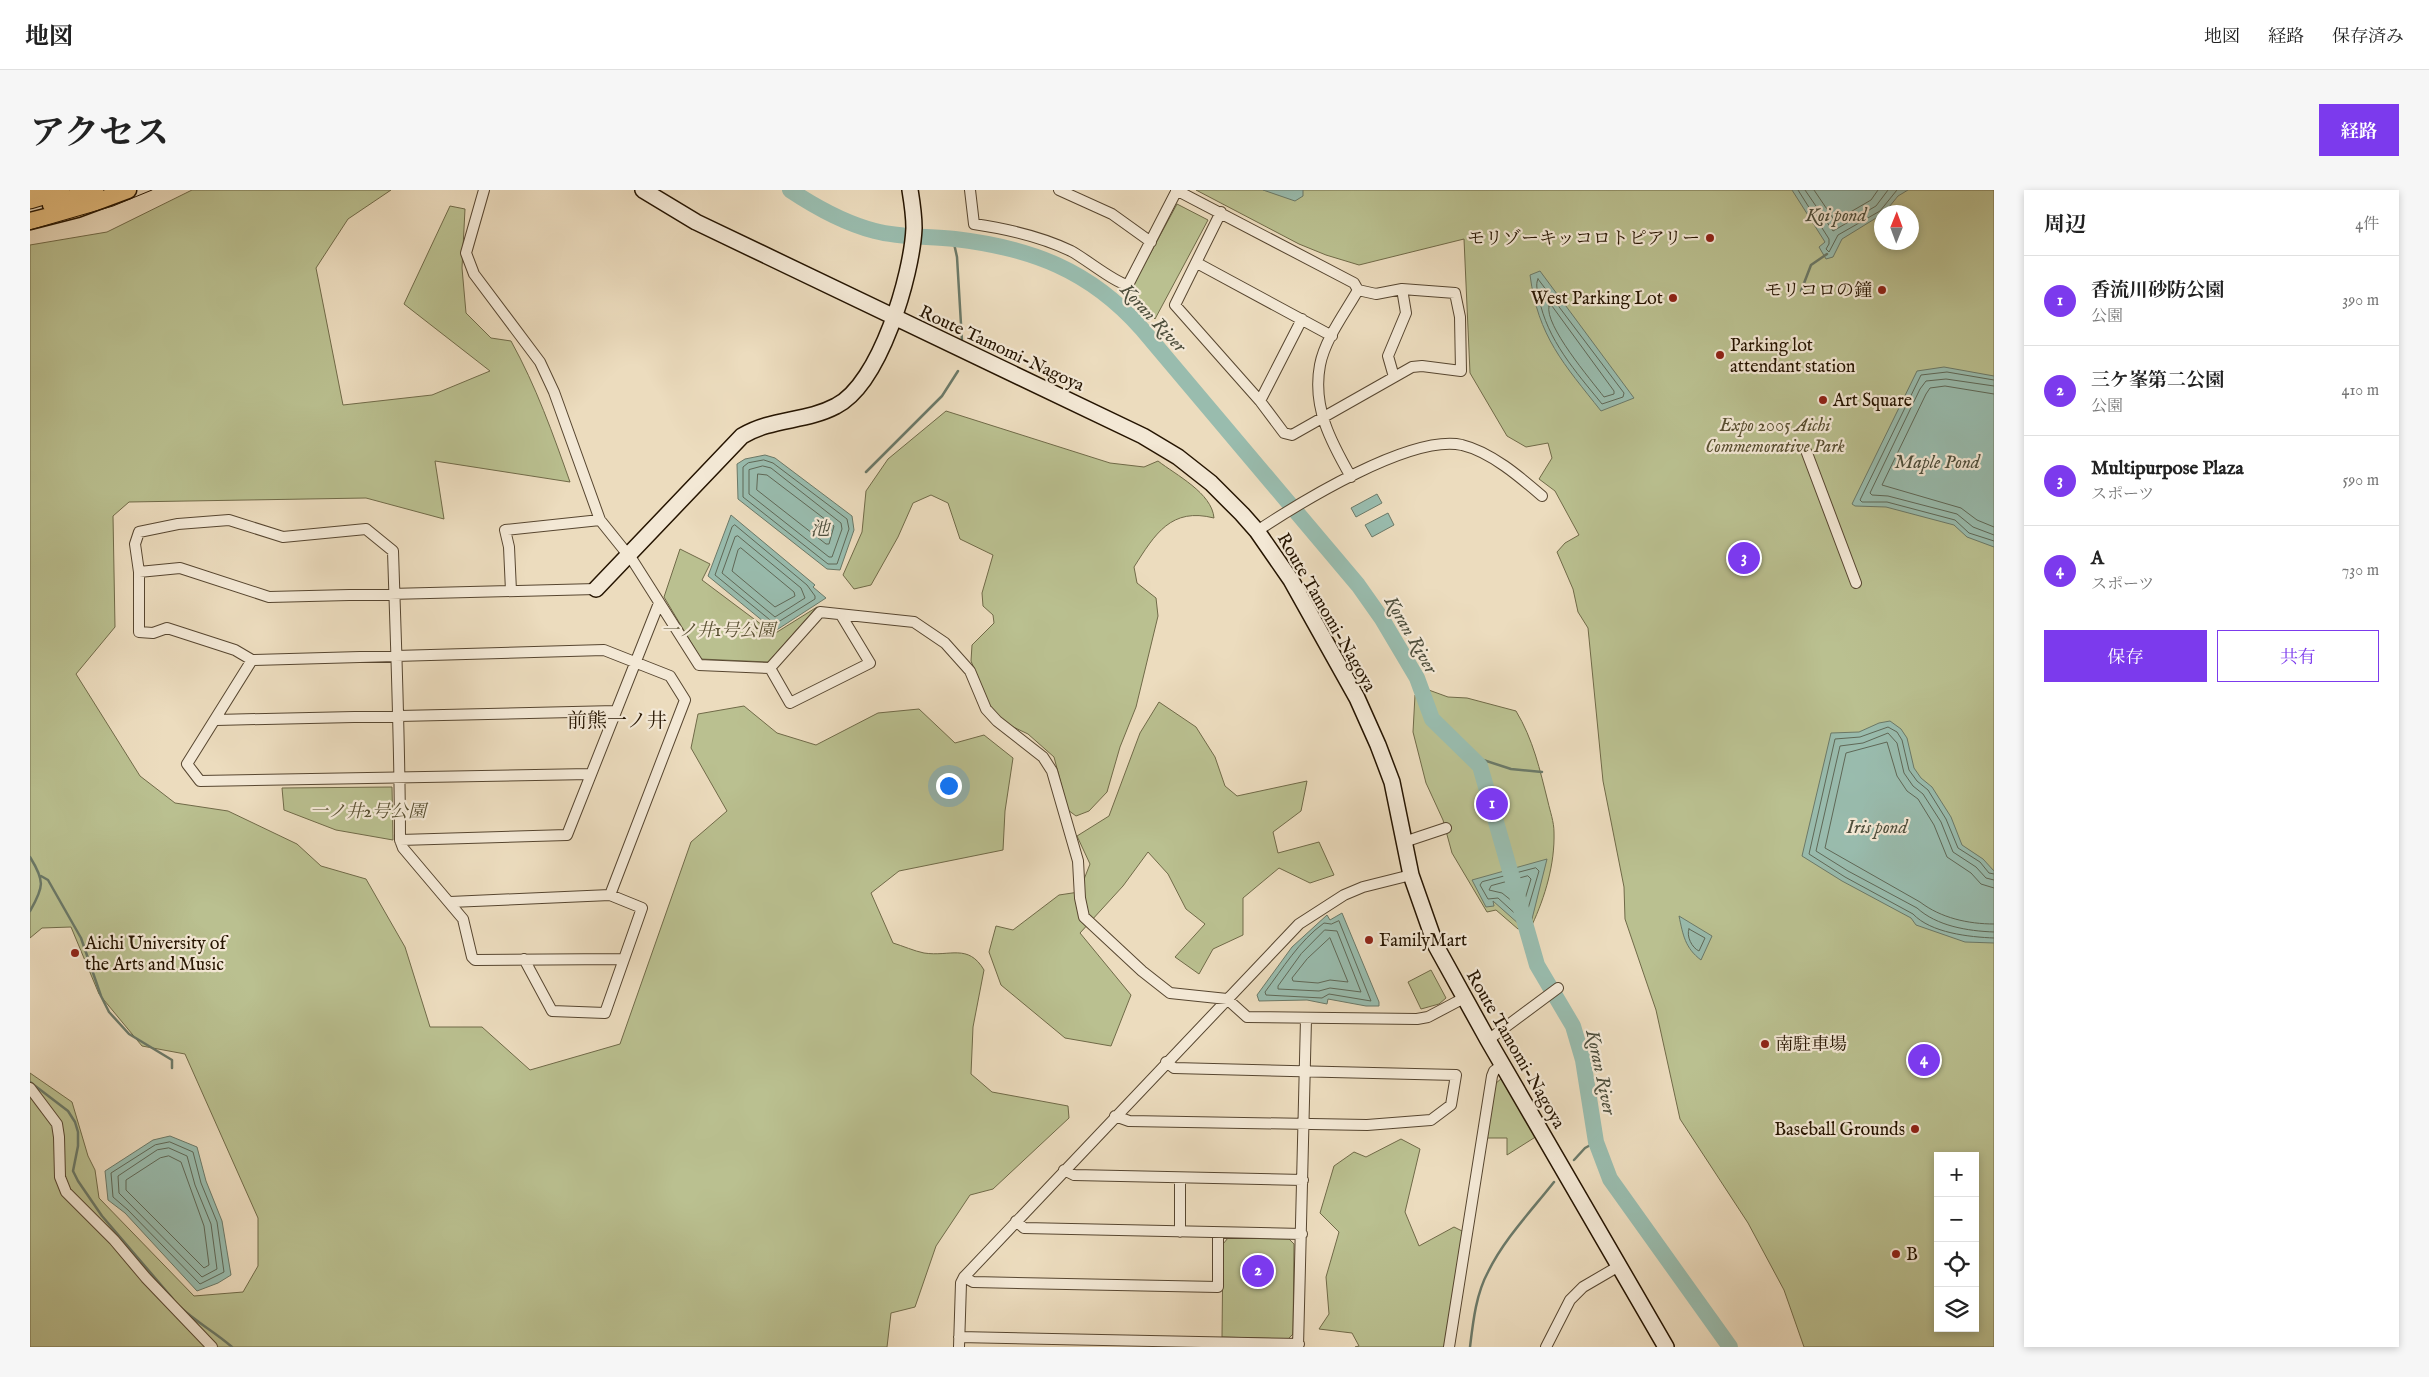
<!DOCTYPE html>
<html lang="ja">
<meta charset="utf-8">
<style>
:root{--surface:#fff;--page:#f6f6f6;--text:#222;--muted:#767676;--line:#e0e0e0;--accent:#7c3aed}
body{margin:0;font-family:"IM FELL English","Noto Serif JP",serif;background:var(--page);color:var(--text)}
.controls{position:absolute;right:15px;bottom:15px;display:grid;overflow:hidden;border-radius:0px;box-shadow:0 2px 8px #0003}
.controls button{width:45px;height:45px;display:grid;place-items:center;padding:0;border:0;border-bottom:1px solid var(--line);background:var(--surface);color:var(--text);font:25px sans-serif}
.compass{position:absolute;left:1844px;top:15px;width:45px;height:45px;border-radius:50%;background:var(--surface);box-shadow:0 2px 8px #0003;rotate:1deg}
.you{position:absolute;left:918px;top:595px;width:18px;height:18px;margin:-12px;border:4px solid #fff;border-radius:50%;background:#1a73e8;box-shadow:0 0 0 8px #1a73e833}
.badge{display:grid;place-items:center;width:32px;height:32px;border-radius:50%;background:var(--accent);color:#fff;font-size:16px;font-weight:700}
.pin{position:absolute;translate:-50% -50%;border:2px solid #fff;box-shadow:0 1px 5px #0006}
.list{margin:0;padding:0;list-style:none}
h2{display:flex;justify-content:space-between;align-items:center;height:65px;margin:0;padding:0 20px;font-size:21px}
h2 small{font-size:16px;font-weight:400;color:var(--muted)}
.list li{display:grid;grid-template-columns:32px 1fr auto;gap:15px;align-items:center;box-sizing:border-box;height:90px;padding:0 20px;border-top:1px solid var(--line)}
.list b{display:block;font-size:19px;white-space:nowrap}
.list p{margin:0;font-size:16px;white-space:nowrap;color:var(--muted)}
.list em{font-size:16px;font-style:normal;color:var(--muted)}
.actions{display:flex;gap:10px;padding:15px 20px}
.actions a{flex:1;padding:11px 0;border:1px solid var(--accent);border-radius:0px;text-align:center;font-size:18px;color:var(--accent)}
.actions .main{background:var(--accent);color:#fff}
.icon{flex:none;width:28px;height:28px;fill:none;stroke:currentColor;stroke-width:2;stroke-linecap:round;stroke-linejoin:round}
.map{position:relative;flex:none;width:1964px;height:1157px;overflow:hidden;border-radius:0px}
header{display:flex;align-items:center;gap:30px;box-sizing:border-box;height:70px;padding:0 25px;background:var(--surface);border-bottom:1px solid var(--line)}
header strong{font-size:24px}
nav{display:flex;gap:28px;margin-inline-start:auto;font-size:18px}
.intro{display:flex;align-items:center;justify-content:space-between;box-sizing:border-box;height:120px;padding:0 30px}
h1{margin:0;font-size:35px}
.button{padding:12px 22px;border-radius:0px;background:var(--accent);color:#fff;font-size:18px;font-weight:700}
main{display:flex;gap:30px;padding:0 30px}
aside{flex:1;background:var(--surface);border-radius:0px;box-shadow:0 2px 8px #0003}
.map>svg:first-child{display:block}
.green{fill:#bac090;stroke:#706a48;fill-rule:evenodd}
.water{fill:#99bcae;stroke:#6b7968}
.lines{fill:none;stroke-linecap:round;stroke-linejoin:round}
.shore{stroke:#5f6857;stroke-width:1}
.stream{stroke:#6b7968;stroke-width:2.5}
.river{stroke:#99bcae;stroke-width:16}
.street-casing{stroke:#574630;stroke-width:12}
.secondary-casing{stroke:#251400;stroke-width:18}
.primary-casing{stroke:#251400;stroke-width:19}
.highway-casing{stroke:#251400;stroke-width:21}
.street{stroke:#f3e8d5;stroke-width:10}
.secondary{stroke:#f3e8d5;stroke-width:15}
.primary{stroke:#e6be7f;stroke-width:16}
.highway{stroke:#e6be7f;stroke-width:19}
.tram{stroke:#251400;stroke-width:1}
.poi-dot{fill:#8f2418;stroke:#f3e8d5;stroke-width:2}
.labels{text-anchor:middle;stroke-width:4.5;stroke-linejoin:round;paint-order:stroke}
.poi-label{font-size:18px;fill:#251400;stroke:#f3e8d5;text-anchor:start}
.street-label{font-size:18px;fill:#251400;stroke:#f3e8d5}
.park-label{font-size:18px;font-style:italic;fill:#595032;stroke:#f3e8d5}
.water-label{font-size:19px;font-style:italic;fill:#4e4f3d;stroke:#f3e8d5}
.quarter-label{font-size:20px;fill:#251400;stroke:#f3e8d5}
</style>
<header>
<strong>地図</strong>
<nav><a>地図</a><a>経路</a><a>保存済み</a></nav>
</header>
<div class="intro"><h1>アクセス</h1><a class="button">経路</a></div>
<main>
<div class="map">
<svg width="1964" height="1157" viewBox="0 0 1964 1157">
<rect width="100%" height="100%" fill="#ecdcbe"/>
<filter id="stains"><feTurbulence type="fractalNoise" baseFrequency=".004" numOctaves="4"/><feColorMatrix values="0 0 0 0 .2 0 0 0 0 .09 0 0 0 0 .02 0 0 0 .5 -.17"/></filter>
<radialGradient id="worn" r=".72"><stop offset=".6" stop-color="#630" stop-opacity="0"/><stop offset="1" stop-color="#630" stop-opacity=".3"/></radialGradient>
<path class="green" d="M 162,0 L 361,0 L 318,29 L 286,78 L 313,215 L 402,205 L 460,181 L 374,114 L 420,16 L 435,19 L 432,78 L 436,123 L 461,148 L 481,151 C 506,196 523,244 540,292 L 405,271 L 414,329 L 336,308 L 99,312 L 83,326 L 85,437 L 46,484 L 110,586 L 145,613 L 198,621 L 267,654 L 291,676 L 336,689 L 375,757 L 400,837 L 452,837 L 500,880 L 590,854 L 661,652 L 697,621 L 661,558 L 668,524 L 714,516 L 747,543 L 786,555 L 848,523 L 889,519 L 925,553 L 954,545 L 983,568 L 975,621 L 973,660 L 869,681 L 841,703 L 863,753 C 873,756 884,761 894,763 C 920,767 938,753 954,780 L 943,837 L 941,884 L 962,902 L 1038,916 L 1039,928 L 963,999 L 940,1005 L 906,1056 L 885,1117 L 861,1123 L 857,1157 L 0,1157 L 0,883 L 42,912 L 58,966 L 65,980 L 69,1008 L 164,1106 L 213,1102 L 228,1076 L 228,1028 L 155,864 L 112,856 L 69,804 L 41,737 L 12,738 L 0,748 L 0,55 L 77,42 Z
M 1166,0 L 1964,0 L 1964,1157 L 1774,1157 L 1754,1100 L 1718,1033 L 1650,929 L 1626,820 L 1595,729 L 1594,697 L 1573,591 L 1558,438 L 1548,422 L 1543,399 L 1527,362 L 1535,353 L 1549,345 L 1525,301 L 1509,289 L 1522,268 L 1518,253 L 1496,257 L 1477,246 L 1440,183 L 1434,49 L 1329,75 L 1296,65 L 1269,54 ZM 1852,22 L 1882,22 L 1882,52 L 1852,52 ZM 1908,966 L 1945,966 L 1945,1138 L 1908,1138 Z
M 1147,14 L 1178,30 L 1125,129 L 1099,103 Z
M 916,221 L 1080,273 L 1114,277 L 1128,271 C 1146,285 1182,303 1184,328 C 1141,317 1125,344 1104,377 L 1107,393 L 1126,408 L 1128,426 L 1106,517 L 1090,557 L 1077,602 L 1059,621 L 1046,626 L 1038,620 L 1024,567 L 998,544 L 977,534 L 963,524 L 941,471 L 942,455 L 964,433 L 963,425 L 953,416 L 952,403 L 963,365 L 930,349 L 918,313 L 901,305 L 883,313 L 868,347 L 841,395 L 824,399 L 813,385 L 832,342 L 836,301 L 858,269 Z
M 650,359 L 680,374 L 672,390 L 744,444 L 787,417 L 738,472 L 671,469 L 634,407 Z
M 1396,499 L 1418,507 L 1437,508 L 1486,521 C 1503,549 1510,580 1518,612 C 1520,621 1524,632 1524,642 C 1525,674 1515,707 1502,735 L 1488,739 L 1466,720 L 1457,722 L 1422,663 L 1413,630 L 1396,593 L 1383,542 L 1385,505 Z
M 1129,512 L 1166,537 L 1185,567 L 1195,596 L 1207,606 L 1277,591 L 1271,621 L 1243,642 L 1248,663 L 1289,652 L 1304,685 L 1280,693 L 1249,678 L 1213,708 L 1213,745 L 1183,759 L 1169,784 L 1145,767 L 1175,734 L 1156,719 L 1138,684 L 1118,662 L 1093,696 L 1050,743 L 1101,805 L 1081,856 L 1035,848 L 971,795 L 959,762 L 966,736 L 983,740 L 1029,705 L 1049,702 L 1060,674 L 1047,646 L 1079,626 L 1110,543 Z
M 362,597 L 363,650 L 306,640 L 254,620 L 252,598 Z
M 1401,780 L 1416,808 L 1409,814 L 1391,819 L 1378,792 Z
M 1472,888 L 1507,946 L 1477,965 L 1477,948 L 1456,948 L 1465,894 Z
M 1371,949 L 1390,959 L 1375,1022 L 1389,1056 L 1424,1037 L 1434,1042 L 1416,1157 L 1325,1157 L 1329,1156 L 1322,1143 L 1289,1139 L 1299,1124 L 1296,1087 L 1309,1042 L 1290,1023 L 1304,976 L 1324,962 L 1336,967 Z
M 1198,1048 L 1259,1049 L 1264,1054 L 1263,1144 L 1258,1149 L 1192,1147 L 1193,1054 Z"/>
<path class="water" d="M 1233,0 L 1273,0 L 1273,6 L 1265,11 Z
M 1762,0 L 1878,0 L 1868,6 L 1855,22 L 1852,22 L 1851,25 L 1812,49 L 1803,67 L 1796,69 L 1789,57 L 1795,52 Z
M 1510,81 L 1604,208 L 1571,221 C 1534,174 1508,147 1500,85 Z
M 1914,177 L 1964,186 L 1964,357 L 1937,347 L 1924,335 L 1856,317 L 1825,316 L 1822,314 L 1887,181 Z
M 735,265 L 745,268 L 822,326 L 824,340 L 810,380 L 797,379 L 708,309 L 707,274 L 715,269 Z
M 1347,304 L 1352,313 L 1326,327 L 1321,318 Z
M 1358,323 L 1364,335 L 1342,347 L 1335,335 Z
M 701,325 L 785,395 L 783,397 L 796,408 L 745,441 L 678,386 Z
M 1860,531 L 1871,539 L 1877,548 L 1884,578 L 1891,588 L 1902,597 L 1921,627 L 1932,655 L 1953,669 L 1964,681 L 1964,753 L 1935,752 L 1886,735 L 1881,728 L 1812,691 L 1772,666 L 1801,543 L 1829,542 L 1849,533 Z
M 1517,669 L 1501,733 L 1490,735 L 1463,711 L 1464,716 L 1456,717 L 1442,690 Z
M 1312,723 L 1349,812 L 1349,816 L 1336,816 L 1298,809 L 1297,814 L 1277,810 L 1229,811 L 1227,805 L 1262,757 L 1297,725 L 1300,730 Z
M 1649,726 L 1682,746 L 1671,770 C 1655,758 1653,745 1649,726 Z
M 140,946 L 167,957 L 176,991 L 192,1031 L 201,1085 L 188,1093 L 167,1101 L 95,1023 L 78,1010 L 75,981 L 123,950 Z"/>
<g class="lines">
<path class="shore" d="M 1768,0 L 1799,49 L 1799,54 L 1796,59 L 1799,62 L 1808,45 L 1850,21 L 1867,0
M 1775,0 L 1803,41 L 1846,16 L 1858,0
M 1784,0 L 1805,31 L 1841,10 L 1848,0
M 1508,89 L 1594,203 L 1593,207 L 1572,214 C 1546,182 1517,150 1509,108 C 1508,102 1505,95 1508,89 Z
M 1519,116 L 1522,116 L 1584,201 L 1584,204 L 1574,207 C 1561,190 1514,135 1519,116 Z
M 1964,190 L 1917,182 L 1891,185 L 1830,310 L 1832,312 L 1857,312 L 1925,330 L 1939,343 L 1964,351
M 1964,196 L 1916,189 L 1896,191 L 1890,199 L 1840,303 L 1842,305 L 1858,306 L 1927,324 L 1943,337 L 1964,345
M 1964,204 L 1915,196 L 1900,198 L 1896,204 L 1852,295 L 1931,318 L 1947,330 L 1964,337
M 734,270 L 743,273 L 817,329 L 819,339 L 807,374 L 798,374 L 713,307 L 713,277 L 718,273 Z
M 733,276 L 741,278 L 811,333 L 812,339 L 802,367 L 799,367 L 719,304 L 719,280 Z
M 728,284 L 737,285 L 804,336 L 799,354 L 796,354 L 727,300 Z
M 705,335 L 777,395 L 785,406 L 785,409 L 745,434 L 685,385 L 702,337 Z
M 708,346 L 771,398 L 775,408 L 745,427 L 692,383 L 705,347 Z
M 711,358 L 764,402 L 765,406 L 745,417 L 702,381 L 708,360 Z
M 1506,678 L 1509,681 L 1495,729 L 1491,729 L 1468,708 L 1458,709 L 1450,695 L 1452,692 Z
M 1964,684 L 1959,683 L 1950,672 L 1928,658 L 1916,629 L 1898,600 L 1887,591 L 1879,580 L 1872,550 L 1867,542 L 1858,537 L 1830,547 L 1805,549 L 1779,664 L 1815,687 L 1883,724 C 1901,743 1939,747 1964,748
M 1498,686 L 1501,689 L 1492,719 L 1472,703 L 1459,700 L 1461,696 Z
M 1964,690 L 1956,688 L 1946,677 L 1923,662 L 1911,632 L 1893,604 L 1883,596 L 1874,583 L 1867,553 L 1858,543 L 1833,553 L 1810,556 L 1786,661 L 1818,681 L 1887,718 C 1907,736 1937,741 1964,742
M 1964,698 L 1951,694 L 1941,683 L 1917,667 L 1904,635 L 1888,609 L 1877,601 L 1867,586 L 1857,552 L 1816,563 L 1795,658 L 1890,712 C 1911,728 1938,734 1964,734
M 1309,731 L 1341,811 L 1299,804 L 1292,808 L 1236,805 L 1235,802 C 1253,778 1269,751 1294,733 L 1301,734 Z
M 1659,739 L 1675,748 L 1669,761 C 1662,758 1656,746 1659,739 Z
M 1295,740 L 1307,741 L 1331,802 L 1300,798 L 1289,801 L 1248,799 L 1248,796 L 1271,764 Z
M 1300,748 L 1318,792 L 1300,790 L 1288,793 L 1263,791 L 1262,788 L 1277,769 Z
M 140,952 L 163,962 L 171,993 L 187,1032 L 194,1082 L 170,1094 L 98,1020 L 83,1007 L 81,983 L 125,955 Z
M 139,958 L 157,966 L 165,995 L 181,1034 L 187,1079 L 172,1087 L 89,1003 L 88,986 L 127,960 Z
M 139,966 L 151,972 L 174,1036 L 179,1075 L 174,1078 L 96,1000 L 96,990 L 130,968 Z"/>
<path class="stream" d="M 923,49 L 927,67 L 932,151
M 1771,101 L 1781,75 L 1797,64
M 836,282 L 912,206 L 928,181
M 1438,565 L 1481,579 L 1512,582
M 0,667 C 15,691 14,697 0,721
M 11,686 L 18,690 L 51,748 L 71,806 L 79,822 L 99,844 L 142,870 L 142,878
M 0,892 L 38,921 L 45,932 L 48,942 L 48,956 L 43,981 L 48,991 L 72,1026 L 143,1109
M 1544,970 L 1555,958 L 1566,952
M 150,1117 C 166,1132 185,1142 202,1157
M 1440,1157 C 1443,1132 1446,1104 1458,1082 C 1474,1049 1502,1020 1524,992"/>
<path class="river" d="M 760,0 C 787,18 814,33 845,41 C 871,48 899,46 925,49 C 1001,58 1060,80 1112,139 L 1328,395 L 1352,429 L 1387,488 L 1402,529 L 1450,576 L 1507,775 L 1543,836 L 1553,870 L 1566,952 L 1580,989 L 1700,1157"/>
<defs>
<path id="street" d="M 454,0 L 436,63 L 444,84 L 510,172 L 524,202 L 570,330 L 603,371 L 669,475 L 740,478 L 790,422 L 884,432 L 915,453 L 940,481 L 956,519 L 967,531 L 1013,567 L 1022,581 L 1048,671 L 1050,708 L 1054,727 L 1112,781 L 1140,803 L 1197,809 L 1217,827 L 1387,829 L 1398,827 L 1434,808
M 940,0 L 944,34 C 978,39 1010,46 1041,61 C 1056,69 1085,93 1098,95 L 1147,0
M 1029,0 L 1082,24 L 1121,52
M 1146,0 L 1324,93 L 1328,100 C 1315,123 1295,149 1290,175 C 1282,217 1301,252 1321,287
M 1191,22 L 1145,115 L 1230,211 L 1254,243 L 1262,245 L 1382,177 L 1392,176 L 1431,181 L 1430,127 L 1425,103 L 1372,99 L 1346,104 L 1328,100
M 1167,73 L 1302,146
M 1364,187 L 1358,166 L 1376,123 L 1372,99
M 1230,211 L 1272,129
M 1777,263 L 1826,393
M 1227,341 C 1271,312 1381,244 1432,255 C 1461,262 1490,287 1512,306
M 109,382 L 150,378 L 239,407 L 566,399
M 481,401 L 479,357 L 475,340 L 570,330
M 222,470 L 157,574 L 170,591 L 560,584
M 740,478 L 760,513 L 840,473 L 811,425
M 186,530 L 586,521
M 370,650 L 537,645 L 629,413
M 1374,652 L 1416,638
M 420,712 L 580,705 L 655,510 L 640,486 L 574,460 L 222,470 L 205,460 L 137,438 L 123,443 L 109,442 L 109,382 L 105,354 L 109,342 L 148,334 L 199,330 L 253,347 L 336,339 L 363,361 C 366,457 370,553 370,650 L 373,658 L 433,729 L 442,767 L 445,770 L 593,769
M 494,769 L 522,821 L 575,823 L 612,718 L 580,705
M 1458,850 L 1528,798
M 0,898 L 27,934 L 29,947 L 30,987 L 36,1002 L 84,1050 L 116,1088 L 182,1157
M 1085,926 L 1099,931 L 1337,935 L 1401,930 L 1421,915 L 1426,885 L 1144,878 L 1136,872
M 1034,980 L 1044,985 L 1273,990
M 1150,988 L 1150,1042
M 986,1031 L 994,1038 L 1272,1044
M 934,1087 L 943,1092 L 1188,1097 L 1188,1043
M 929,1147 L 1269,1154
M 929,1157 L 931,1093 L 934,1087 L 1269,734 L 1314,705 L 1333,697 L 1381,685
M 1268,1157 L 1276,829
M 1419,1157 L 1462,886 L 1464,881 L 1472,875
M 1516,1157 L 1540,1110 L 1553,1097 L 1589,1076"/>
<path id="secondary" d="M 613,0 L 666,32 L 1113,246 L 1148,267 L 1181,293 L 1212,324 L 1227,341 L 1261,390 L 1327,508 L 1348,555 L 1362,592 L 1381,685 L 1406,756 L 1458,850 L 1636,1157
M 566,399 L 712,246 C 742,228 776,232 806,216 C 850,194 882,85 884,38 C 884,25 882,12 880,0"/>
<path id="primary" d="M 21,15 L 65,0
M 0,31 L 47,19 L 98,0"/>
<path id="highway" d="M 0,9 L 30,0"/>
</defs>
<use href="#street" class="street-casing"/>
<use href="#secondary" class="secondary-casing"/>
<use href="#primary" class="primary-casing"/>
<use href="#highway" class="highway-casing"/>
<use href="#street" class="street"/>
<use href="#secondary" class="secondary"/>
<use href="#primary" class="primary"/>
<use href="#highway" class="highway"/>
<path class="tram" d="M 0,40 L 83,16 L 122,0"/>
</g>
<g class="poi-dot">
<circle cx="1680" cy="48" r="5"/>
<circle cx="1852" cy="100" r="5"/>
<circle cx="1643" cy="108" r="5"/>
<circle cx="1690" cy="165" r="5"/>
<circle cx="1793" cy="210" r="5"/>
<circle cx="1339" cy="750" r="5"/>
<circle cx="45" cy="763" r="5"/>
<circle cx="1735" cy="854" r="5"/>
<circle cx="1885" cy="939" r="5"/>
<circle cx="1866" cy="1064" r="5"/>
</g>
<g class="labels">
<g class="poi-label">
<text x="1670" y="54" text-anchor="end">モリゾーキッコロトピアリー</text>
<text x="1842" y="106" text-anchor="end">モリコロの鐘</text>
<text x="1633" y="114" text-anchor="end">West Parking Lot</text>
<text x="1700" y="161">Parking lot<tspan x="1700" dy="21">attendant station</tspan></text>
<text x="1803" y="216">Art Square</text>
<text x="1349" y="756">FamilyMart</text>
<text x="55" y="759">Aichi University of<tspan x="55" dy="21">the Arts and Music</tspan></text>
<text x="1745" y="860">南駐車場</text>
<text x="1875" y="945" text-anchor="end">Baseball Grounds</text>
<text x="1876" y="1070">B</text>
</g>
<g class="street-label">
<text transform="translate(972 158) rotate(25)" y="6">Route Tamomi-Nagoya</text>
<text transform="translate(1297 422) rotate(60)" y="6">Route Tamomi-Nagoya</text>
<text transform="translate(1486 859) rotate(60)" y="6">Route Tamomi-Nagoya</text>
</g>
<g class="park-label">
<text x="1745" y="241">Expo 2005 Aichi<tspan x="1745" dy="21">Commemorative Park</tspan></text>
<text x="688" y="446">一ノ井1号公園</text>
<text x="338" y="627">一ノ井2号公園</text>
</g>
<g class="water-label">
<text x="1806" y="31">Koi pond</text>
<text transform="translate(1124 127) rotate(47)" y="7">Koran River</text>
<text x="1907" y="278">Maple Pond</text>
<text x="790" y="345">池</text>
<text transform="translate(1382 444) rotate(60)" y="7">Koran River</text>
<text x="1847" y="643">Iris pond</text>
<text transform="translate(1572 882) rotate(78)" y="7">Koran River</text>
</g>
<g class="quarter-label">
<text x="587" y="537">前熊一ノ井</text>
</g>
</g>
<rect width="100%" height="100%" filter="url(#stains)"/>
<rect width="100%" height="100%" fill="url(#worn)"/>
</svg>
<div class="controls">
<button>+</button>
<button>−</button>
<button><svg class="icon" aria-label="locate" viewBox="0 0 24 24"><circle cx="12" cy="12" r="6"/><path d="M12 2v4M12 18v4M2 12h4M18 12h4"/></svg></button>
<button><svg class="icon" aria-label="layers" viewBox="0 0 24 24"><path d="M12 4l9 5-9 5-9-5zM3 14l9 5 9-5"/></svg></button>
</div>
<svg class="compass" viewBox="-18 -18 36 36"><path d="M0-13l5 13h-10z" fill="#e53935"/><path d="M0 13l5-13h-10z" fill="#767676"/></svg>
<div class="you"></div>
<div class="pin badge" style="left:1462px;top:614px">1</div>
<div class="pin badge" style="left:1228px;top:1081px">2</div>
<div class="pin badge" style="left:1714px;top:368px">3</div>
<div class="pin badge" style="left:1894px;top:870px">4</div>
</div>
<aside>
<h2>周辺<small>4件</small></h2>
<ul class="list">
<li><span class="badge">1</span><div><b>香流川砂防公園</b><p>公園</p></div><em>390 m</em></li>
<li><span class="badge">2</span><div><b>三ケ峯第二公園</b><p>公園</p></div><em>410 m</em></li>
<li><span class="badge">3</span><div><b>Multipurpose Plaza</b><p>スポーツ</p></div><em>590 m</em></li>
<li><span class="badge">4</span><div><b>A</b><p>スポーツ</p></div><em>730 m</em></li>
</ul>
<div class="actions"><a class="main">保存</a><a>共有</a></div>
</aside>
</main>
